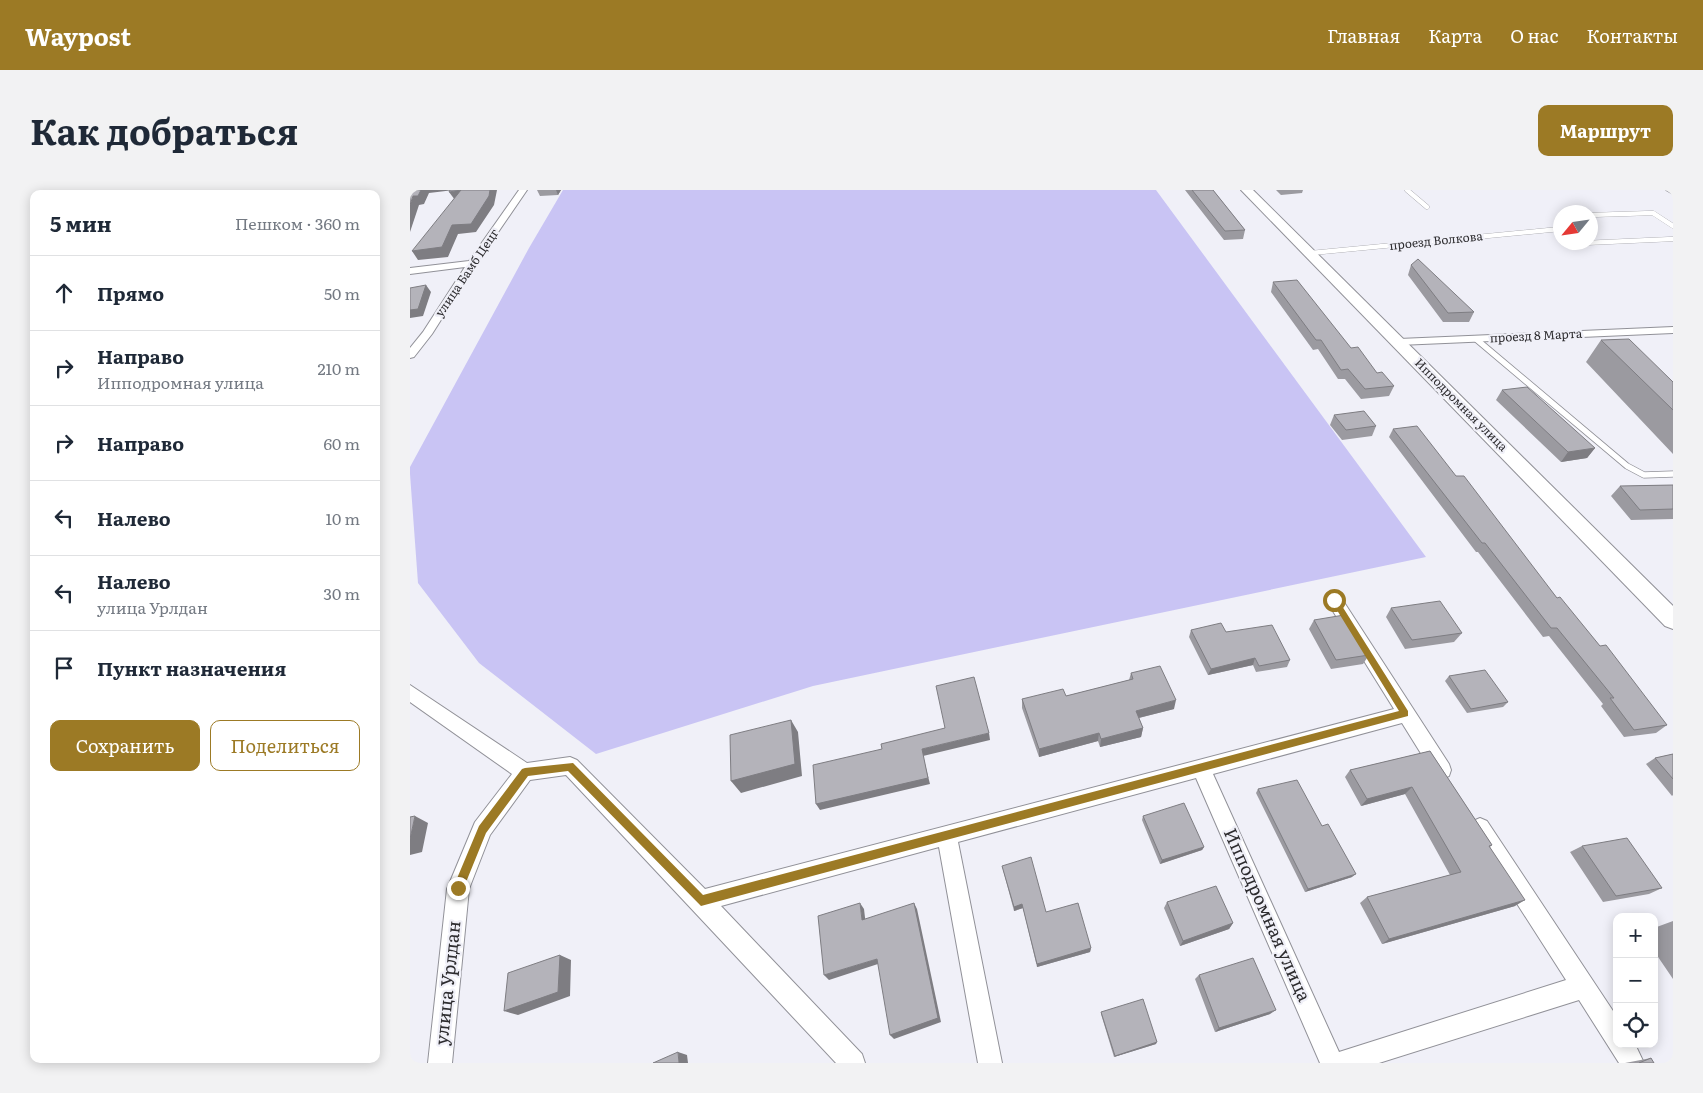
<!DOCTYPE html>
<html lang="ru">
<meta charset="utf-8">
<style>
:root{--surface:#fff;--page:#f2f2f3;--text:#1f2937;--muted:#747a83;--line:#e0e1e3;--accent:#9c7a25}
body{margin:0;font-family:Literata,serif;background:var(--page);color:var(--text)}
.controls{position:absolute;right:15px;bottom:15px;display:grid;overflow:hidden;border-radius:10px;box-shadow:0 2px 12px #0003}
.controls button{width:45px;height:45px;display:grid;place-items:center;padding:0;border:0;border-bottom:1px solid var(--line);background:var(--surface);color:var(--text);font:25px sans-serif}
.compass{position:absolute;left:1143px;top:15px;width:45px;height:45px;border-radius:50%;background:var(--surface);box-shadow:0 2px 12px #0003;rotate:241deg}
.stop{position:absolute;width:15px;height:15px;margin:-11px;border:4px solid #9c7a25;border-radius:50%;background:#fff}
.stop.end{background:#9c7a25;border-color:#fff;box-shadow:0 1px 5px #0008}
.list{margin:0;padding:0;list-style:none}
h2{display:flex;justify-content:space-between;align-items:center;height:65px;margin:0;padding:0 20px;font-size:21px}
h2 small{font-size:16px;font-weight:400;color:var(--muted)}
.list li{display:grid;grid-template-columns:32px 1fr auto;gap:15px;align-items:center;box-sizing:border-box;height:75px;padding:0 20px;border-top:1px solid var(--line)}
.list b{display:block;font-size:19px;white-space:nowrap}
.list p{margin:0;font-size:16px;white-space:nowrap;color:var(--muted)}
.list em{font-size:16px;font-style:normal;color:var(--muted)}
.actions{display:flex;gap:10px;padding:15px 20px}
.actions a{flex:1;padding:11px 0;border:1px solid var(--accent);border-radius:10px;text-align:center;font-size:18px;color:var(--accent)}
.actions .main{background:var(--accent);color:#fff}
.icon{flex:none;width:28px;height:28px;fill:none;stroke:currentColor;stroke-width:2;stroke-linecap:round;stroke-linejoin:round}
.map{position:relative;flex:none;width:1263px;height:873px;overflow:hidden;border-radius:10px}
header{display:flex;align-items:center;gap:30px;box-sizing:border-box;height:70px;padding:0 25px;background:var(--accent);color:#fff}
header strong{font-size:24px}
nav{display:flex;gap:28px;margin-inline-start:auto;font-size:18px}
.intro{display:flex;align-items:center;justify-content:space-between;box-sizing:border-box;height:120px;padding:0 30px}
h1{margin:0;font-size:35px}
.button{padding:12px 22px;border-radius:10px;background:var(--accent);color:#fff;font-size:18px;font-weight:700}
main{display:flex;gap:30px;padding:0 30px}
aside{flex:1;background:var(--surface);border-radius:10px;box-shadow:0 2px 12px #0003}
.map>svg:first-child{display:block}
.green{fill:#c9c4f4}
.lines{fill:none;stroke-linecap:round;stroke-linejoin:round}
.lane-far1-casing{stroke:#919198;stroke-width:5}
.lane-casing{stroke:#919198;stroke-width:7}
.street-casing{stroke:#919198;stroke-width:2}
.secondary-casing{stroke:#919198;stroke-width:2}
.lane-far1{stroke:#fff;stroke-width:4.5}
.lane{stroke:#fff;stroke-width:5.5}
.street{fill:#fff;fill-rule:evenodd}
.secondary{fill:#fff;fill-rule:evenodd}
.wall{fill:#9b9aa0}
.shaded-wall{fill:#7e7d82}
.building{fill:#b4b3ba;stroke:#7e7d82}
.route{fill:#9c7a25}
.labels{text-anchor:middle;stroke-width:4.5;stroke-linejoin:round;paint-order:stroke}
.far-street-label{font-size:12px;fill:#2d2c2f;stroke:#f0f0f8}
.near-street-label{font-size:18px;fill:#2d2c2f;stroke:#f0f0f8}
</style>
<header>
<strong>Waypost</strong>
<nav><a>Главная</a><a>Карта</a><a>О нас</a><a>Контакты</a></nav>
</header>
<div class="intro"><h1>Как добраться</h1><a class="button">Маршрут</a></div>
<main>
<aside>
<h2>5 мин<small>Пешком · 360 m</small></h2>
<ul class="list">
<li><svg class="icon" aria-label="ahead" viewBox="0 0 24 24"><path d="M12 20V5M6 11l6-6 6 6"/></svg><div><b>Прямо</b></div><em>50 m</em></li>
<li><svg class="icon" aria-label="right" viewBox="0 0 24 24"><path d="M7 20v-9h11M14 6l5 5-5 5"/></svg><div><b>Направо</b><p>Ипподромная улица</p></div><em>210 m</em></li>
<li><svg class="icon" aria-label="right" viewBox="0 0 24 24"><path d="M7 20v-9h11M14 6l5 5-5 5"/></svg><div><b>Направо</b></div><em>60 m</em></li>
<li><svg class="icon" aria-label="left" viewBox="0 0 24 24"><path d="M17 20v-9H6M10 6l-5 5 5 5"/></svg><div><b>Налево</b></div><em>10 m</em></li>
<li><svg class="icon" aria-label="left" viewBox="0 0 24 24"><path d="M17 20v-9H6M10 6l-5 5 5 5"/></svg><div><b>Налево</b><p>улица Урлдан</p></div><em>30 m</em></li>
<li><svg class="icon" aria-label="arrive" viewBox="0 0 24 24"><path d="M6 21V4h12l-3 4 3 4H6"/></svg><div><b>Пункт назначения</b></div></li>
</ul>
<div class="actions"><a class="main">Сохранить</a><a>Поделиться</a></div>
</aside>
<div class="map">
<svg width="1263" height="873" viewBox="0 0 1263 873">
<rect width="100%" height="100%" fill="#f0f0f8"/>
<path class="green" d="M 153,0 L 746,0 L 1016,367 L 403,496 L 186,564 L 69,473 L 8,393 L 0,284 L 0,277 L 119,58 Z"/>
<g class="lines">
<defs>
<path id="lane-far1" d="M 997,0 L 1017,17
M 1180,25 L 1243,23 L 1263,36
M 1174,53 L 1263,49
M 901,63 L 1150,39"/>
<path id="lane" d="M 1066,149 L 1217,276 L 1234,285 L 1263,284"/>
<path id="street" d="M 109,0 L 117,0 L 67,73 L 22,144 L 4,167 L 0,168 L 0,158 L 13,142 L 55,77 L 0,84 L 0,78 L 59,71 Z
M 1256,0 L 1263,0 L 1263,4 Z
M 1263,137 L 1263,143 L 989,155 L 983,152 L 989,149 Z
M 924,404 L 930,406 L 1039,574 L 1041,580 L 1039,586 L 1032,589 L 1025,586 L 992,533 L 803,584 L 929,862 L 1156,790 L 1063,645 L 1060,638 L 1063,631 L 1070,628 L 1077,631 L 1207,827 L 1207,854 L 1225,854 L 1234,873 L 1209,873 L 1169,810 L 969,873 L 910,873 L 786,588 L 548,652 L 592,873 L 568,873 L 529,657 L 311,716 L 452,864 L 455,873 L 426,873 L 156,585 L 120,590 L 80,645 L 59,699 L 42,873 L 18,873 L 37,699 L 65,632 L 102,584 L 0,512 L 0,495 L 117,573 L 160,567 L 167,570 L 295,699 L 984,519 L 916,410 L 918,406 Z"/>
<path id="secondary" d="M 831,0 L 843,0 L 1263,416 L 1263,439 L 1255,436 Z"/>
</defs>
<use href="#lane-far1" class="lane-far1-casing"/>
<use href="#lane" class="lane-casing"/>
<use href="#street" class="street-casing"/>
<use href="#secondary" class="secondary-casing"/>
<use href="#lane-far1" class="lane-far1"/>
<use href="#lane" class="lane"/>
<use href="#street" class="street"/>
<use href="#secondary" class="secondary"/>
</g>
<path class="wall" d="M 127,0 L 151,0 L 148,5 L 130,6 Z
M 775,0 L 803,0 L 835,40 L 833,49 L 814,50 Z
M 866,0 L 893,0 L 892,3 L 871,5 Z
M 1001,75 L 1064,122 L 1059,132 L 1033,132 L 998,85 Z
M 863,92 L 941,158 L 967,183 L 984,196 L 979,206 L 951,209 L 935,189 L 928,189 L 908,159 L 903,160 L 861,102 Z
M 1191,150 L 1263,192 L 1263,264 L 1176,172 Z
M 1092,200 L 1185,258 L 1177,268 L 1151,272 L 1086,210 Z
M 924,225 L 966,236 L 962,246 L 932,250 L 920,235 Z
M 983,239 L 1046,286 L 1147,408 L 1190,456 L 1257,535 L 1246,543 L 1214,547 L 1191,516 L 1193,514 L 1139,446 L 1133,447 L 1068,362 L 1066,362 L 979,247 Z
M 1263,295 L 1263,329 L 1221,330 L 1201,306 L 1210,296 Z
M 981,418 L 1052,443 L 1044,452 L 995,459 L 976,427 Z
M 904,430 L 959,465 L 953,474 L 921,479 L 899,439 Z
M 781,440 L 816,442 L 880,470 L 877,477 L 846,482 L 843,475 L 798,485 L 779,447 Z
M 721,483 L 764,519 L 729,528 L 733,538 L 731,547 L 690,557 L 688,551 L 629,567 L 612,518 L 612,509 L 656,506 L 719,490 Z
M 1039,486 L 1098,512 L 1093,517 L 1057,523 L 1035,491 Z
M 1020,561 L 1082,655 L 1080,657 L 1105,716 L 972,754 L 950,713 L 957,707 L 1040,685 L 995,604 L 951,616 L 935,587 L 940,580 Z
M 1263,564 L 1263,605 L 1262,606 L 1236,574 L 1245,568 Z
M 848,599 L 912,636 L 942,687 L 895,702 L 846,603 Z
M 733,626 L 794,657 L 792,660 L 750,674 L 732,630 Z
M 1172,656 L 1252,698 L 1239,704 L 1193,712 L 1160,662 Z
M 592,676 L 636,722 L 681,758 L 680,762 L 627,777 L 613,718 L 604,721 Z
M 757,712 L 823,733 L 819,739 L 770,756 L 754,718 Z
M 1263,731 L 1263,789 L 1244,761 L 1244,738 Z
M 789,785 L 860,824 L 805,842 L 785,789 Z
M 691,822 L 746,854 L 704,867 L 691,824 Z
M 1241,868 L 1244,873 L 1215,873 Z"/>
<path class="shaded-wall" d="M 11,0 L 44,0 L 19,3 L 14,14 L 9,15 L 0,42 L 0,15 L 3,6 Z
M 51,0 L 45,10 L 39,2 Z
M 80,0 L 87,0 L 84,15 L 66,42 L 48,44 L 38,67 L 8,70 L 2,61 L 42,35 Z
M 146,0 L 151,0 L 148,5 Z
M 16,95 L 21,102 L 13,126 L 0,128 L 0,120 Z
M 1185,258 L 1177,268 L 1151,272 L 1158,262 Z
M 845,468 L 843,475 L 798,485 L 801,479 Z
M 766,510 L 764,519 L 724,529 L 726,521 Z
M 381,530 L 388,542 L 392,586 L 331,603 L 321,591 Z
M 733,538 L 731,547 L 690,557 L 691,549 Z
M 579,543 L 580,550 L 513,566 L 520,594 L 410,620 L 406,614 L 512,559 Z
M 689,543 L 688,551 L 629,567 L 629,559 Z
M 1002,597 L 995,604 L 951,616 L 957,609 Z
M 5,626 L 18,633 L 12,662 L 0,665 L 0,649 Z
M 794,657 L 792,660 L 750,674 L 752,670 Z
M 946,684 L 942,687 L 895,702 L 898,699 Z
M 1115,710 L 1105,716 L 972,754 L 979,749 Z
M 450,713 L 454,719 L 456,736 L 452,730 Z
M 504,713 L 507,719 L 531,832 L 484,849 L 480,845 Z
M 612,714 L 613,718 L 604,721 L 604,717 Z
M 823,733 L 819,739 L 770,756 L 773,751 Z
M 681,758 L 680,762 L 627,777 L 627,774 Z
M 150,765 L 161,770 L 160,806 L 108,825 L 94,821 Z
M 467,769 L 471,773 L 419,790 L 414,785 Z
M 866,820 L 860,824 L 805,842 L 809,838 Z
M 747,852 L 746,854 L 704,867 L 705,866 Z
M 268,862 L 277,865 L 278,873 L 269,873 Z"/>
<path class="building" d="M 0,0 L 11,0 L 8,6 L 3,6 L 0,15 Z
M 40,0 L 80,0 L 79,6 L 61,34 L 42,35 L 32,57 L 2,61 L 51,0 L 39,2 Z
M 782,0 L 803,0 L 835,40 L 815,41 Z
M 1008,69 L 1064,122 L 1038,123 L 1001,75 Z
M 887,90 L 941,158 L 948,157 L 967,183 L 972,182 L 984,196 L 955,199 L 938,179 L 931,180 L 911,150 L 906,150 L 863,92 Z
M 16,95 L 8,119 L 0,120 L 0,98 Z
M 1219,149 L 1263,192 L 1263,220 L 1191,150 Z
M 1117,197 L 1185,258 L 1158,262 L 1092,200 Z
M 954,221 L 966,236 L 936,240 L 924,225 Z
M 1007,236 L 1046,286 L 1054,286 L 1147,408 L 1150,407 L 1190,456 L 1196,455 L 1257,535 L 1224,540 L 1200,508 L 1204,508 L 1147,438 L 1141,438 L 1075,353 L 1072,353 L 983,239 Z
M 1263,295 L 1263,319 L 1230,320 L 1210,296 Z
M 1030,411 L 1052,443 L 1002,450 L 981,418 Z
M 934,425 L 959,465 L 926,470 L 904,430 Z
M 811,433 L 816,442 L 862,435 L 880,470 L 849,476 L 845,468 L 801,479 L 781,440 Z
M 750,476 L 766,510 L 726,521 L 733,538 L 691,549 L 689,543 L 629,559 L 612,509 L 653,499 L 656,506 L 723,489 L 721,483 Z
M 1075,480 L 1098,512 L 1061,519 L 1039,486 Z
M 564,487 L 579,543 L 512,559 L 518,588 L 406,614 L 403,575 L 472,559 L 471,554 L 535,538 L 526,496 Z
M 381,530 L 385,574 L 321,591 L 320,545 Z
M 1020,561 L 1082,655 L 1079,656 L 1115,710 L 979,749 L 957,707 L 1051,682 L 1002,597 L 957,609 L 940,580 Z
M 1263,564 L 1263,589 L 1245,568 Z
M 887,590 L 912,636 L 918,634 L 946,684 L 898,699 L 848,599 Z
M 774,613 L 794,657 L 752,670 L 733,626 Z
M 5,626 L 0,649 L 0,627 Z
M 1217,648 L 1252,698 L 1206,706 L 1172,656 Z
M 621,667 L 636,722 L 668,713 L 681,758 L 627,774 L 612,714 L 604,717 L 592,676 Z
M 806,696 L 823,733 L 773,751 L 757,712 Z
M 450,713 L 452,730 L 504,713 L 528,828 L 480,845 L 467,769 L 414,785 L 408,726 Z
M 150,765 L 148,802 L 94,821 L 98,783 Z
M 843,768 L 866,820 L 809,838 L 789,785 Z
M 733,809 L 747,852 L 705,866 L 691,822 Z
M 268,862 L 269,873 L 243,873 Z
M 1241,868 L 1244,873 L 1229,873 Z"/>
<path class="route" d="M 924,407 L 927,408 L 998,521 L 998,526 L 291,716 L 158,581 L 118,586 L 76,643 L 52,702 L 48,704 L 43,698 L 69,636 L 112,579 L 115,578 L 163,573 L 293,705 L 989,521 L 922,412 L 922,408 Z"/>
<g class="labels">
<g class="far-street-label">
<text transform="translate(1026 51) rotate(-6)" y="4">проезд Волкова</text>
<text transform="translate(57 83) rotate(-56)" y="4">улица Бамб Цецг</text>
<text transform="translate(1126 146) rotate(-3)" y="4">проезд 8 Марта</text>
<text transform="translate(1051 215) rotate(45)" y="4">Ипподромная улица</text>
</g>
<g class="near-street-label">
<text transform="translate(857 725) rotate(66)" y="6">Ипподромная улица</text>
<text transform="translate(38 793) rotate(-84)" y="6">улица Урлдан</text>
</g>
</g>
</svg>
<div class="controls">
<button>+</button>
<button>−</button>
<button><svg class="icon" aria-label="locate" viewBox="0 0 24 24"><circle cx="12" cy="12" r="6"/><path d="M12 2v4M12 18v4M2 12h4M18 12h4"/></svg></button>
</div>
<svg class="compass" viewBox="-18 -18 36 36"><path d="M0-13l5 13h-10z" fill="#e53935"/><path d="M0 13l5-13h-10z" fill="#747a83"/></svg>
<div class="stop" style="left:924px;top:410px"></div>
<div class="stop end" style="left:48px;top:698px"></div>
</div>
</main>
